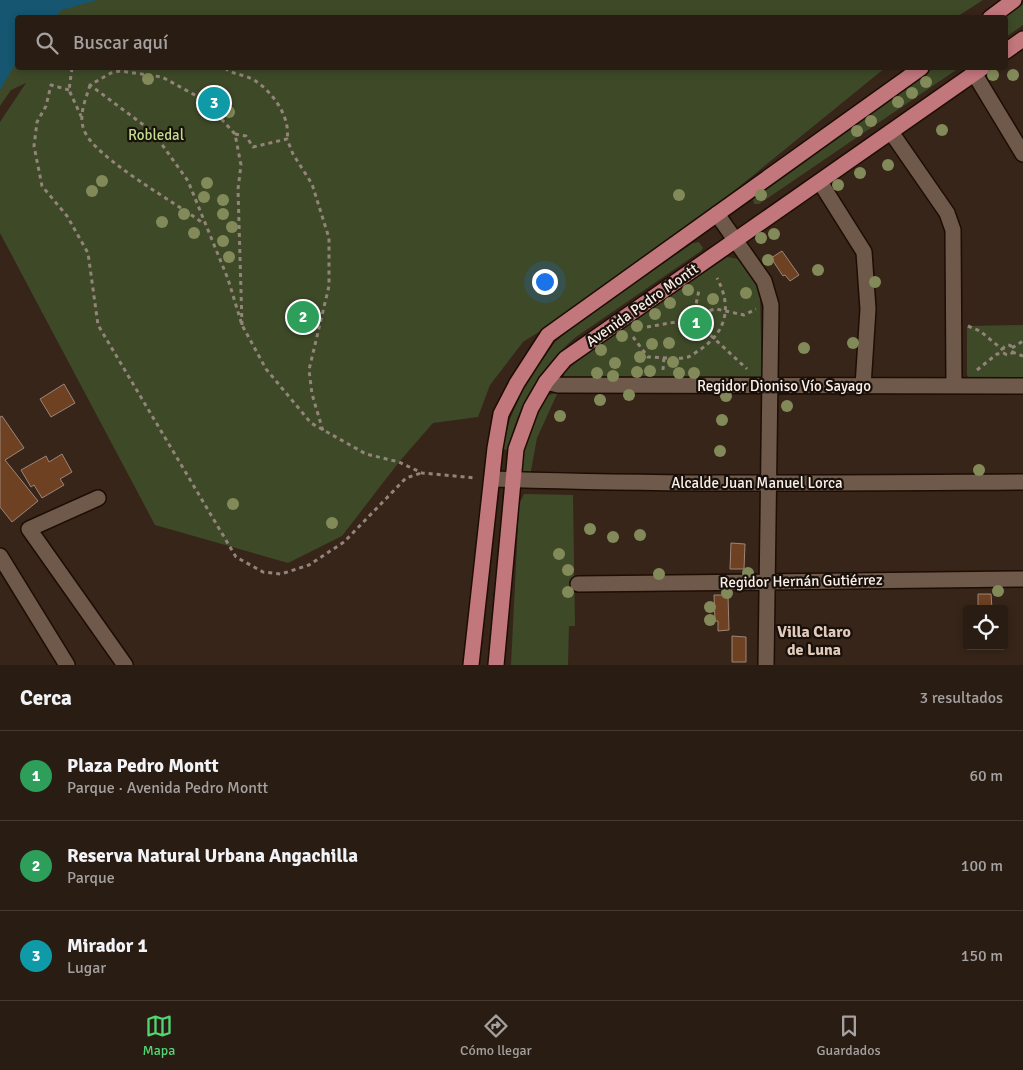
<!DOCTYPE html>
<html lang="es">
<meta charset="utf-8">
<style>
:root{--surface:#291c13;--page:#31251c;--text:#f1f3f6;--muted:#a5a1a0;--line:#453a33;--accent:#52d673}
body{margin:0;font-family:Signika,sans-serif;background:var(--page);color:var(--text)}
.controls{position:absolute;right:15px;bottom:15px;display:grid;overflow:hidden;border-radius:5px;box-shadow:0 2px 8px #0003}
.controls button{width:45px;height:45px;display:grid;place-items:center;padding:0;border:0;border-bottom:1px solid var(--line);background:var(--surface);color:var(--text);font:25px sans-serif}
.you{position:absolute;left:544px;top:281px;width:18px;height:18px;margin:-12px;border:4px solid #fff;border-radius:50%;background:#1a73e8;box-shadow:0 0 0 8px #1a73e833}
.badge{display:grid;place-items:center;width:32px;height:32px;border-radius:50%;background:var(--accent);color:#fff;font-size:16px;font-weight:700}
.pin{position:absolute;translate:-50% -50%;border:2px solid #fff;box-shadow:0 1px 5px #0006}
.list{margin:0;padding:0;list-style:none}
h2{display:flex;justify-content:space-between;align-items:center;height:65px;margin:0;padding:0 20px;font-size:21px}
h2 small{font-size:16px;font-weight:400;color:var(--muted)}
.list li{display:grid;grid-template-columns:32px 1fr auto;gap:15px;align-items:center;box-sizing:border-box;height:90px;padding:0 20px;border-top:1px solid var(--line)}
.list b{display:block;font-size:19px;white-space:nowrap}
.list p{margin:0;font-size:16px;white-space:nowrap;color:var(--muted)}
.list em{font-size:16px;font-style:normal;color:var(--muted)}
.icon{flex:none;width:28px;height:28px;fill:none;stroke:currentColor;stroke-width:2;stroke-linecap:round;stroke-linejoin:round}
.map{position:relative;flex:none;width:1023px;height:665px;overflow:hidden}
.search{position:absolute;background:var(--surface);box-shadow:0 2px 8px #0003;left:15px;right:15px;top:15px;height:55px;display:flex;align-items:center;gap:12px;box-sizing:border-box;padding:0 18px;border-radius:5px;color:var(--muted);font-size:19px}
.sheet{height:335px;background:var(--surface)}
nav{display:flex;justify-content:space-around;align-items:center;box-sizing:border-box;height:70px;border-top:1px solid var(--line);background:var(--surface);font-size:14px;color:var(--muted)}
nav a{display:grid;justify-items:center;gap:2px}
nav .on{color:var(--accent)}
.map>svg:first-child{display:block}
.green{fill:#3e4928}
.water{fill:#165671}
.building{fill:#6d4121;stroke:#9d8678}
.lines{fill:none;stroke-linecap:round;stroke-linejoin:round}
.minor-casing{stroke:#1e0d04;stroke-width:18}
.major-casing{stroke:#1e0d04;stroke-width:18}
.path{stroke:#93847a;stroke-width:3;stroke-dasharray:4 4;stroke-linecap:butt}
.minor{stroke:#6e594b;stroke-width:15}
.major{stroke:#c2777d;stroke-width:15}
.tree{fill:#838a59}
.labels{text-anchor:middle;stroke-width:4.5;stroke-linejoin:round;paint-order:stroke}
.park-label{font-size:15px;fill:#c2dc8d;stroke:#18100b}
.street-label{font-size:15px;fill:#fcefe7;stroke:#18100b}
.neighbourhood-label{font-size:16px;font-weight:bold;fill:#e3cbbc;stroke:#18100b}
</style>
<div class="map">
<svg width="1023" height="665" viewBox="0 0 1023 665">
<rect width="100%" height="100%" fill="#372519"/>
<path class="green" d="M 0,0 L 983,0 L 955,18 L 18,18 L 18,68 L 885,68 L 708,212 L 602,292 L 523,342 L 490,385 L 478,417 L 433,423 L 399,462 L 342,536 L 288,563 L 155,525 L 0,233 L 0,122 L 26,83 L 11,90 L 0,106 Z
M 1023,4 L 1023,25 L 1006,37 L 1004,17 Z
M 934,68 L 959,68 L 759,204 L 754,204 L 752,195 Z
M 699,242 L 703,248 L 701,251 L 576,337 C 540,368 518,404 508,450 L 502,449 L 510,419 L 526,383 L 555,342 L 580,321 L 693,243 Z
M 727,257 L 739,259 L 758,283 L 760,292 L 762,382 L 566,382 L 563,373 L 585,355 Z
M 1023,325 L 1023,380 L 971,380 L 967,375 L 967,326 Z
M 558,392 L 537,438 L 530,476 L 522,475 L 518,461 L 528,430 L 544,397 Z
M 524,494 L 573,495 L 575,626 L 569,626 L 568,665 L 511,665 L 519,504 Z"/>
<path class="water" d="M 0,0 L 97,0 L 62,10 L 55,17 L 18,18 L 17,61 L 0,90 Z"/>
<path class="building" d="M 782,251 L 799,275 L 790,281 L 785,275 L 783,276 L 771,258 Z
M 64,384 L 75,403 L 51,417 L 40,399 Z
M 2,416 L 24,448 L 5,460 L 38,501 L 12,522 L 0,507 L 0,417 Z
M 62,454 L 72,472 L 60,479 L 64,485 L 42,498 L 34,485 L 31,487 L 21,470 L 46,456 L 49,462 Z
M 731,543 L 745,544 L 744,569 L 730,569 Z
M 978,594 L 991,594 L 992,609 L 978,609 Z
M 714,595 L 728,595 L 729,630 L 718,631 L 718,621 L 715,621 Z
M 732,636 L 746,637 L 746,662 L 732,662 Z"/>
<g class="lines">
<defs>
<path id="minor" d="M 974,73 L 1023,154
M 891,132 L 947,213 L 953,230 L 954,385
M 820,182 L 864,252 L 868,309 L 863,386
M 717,214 L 764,281 L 771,305 L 766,665
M 546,382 L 558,385 L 1023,386
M 492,479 C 669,485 846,483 1023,482
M 98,498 L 29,529 L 125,665
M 0,556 L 67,665
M 578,584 L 1023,579"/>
<path id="major" d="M 990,18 L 1014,0
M 1006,51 L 1023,39
M 471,665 L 495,448 L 501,414 L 517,383 L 548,335 L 921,68
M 496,665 L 516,449 L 531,408 L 546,382 L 565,359 L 982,68"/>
</defs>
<use href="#minor" class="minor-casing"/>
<use href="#major" class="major-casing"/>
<path class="path" d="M 72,68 L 69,90 L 81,116
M 225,68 C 233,75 244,74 254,80 C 272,91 291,117 287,139
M 90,85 C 86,99 78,115 84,130 C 94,158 177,203 204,224
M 69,90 L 51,85 L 46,106 L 37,122 L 34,146 L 42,186 L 67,216 L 88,253 L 98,325 L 236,557 L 263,572 L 281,574 L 309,565 L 344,542 L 406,478 L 421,473
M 235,134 L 246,136 L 253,147 L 287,139 L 293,154 L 312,184 L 329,238 L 329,286 L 309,370 L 312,394 L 323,431
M 694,314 L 716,309 L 744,315 L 756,309
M 693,319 L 747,369
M 693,319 L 699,290
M 242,325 L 238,189 L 241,165 L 235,134 L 204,100 L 162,77 L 120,71 L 111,73 L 90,85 L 153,132 L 188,181 L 228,279 L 242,325 L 266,369 L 311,423 L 366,454 L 399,462 L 422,473 L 476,478
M 968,326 L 980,331 L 1003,350
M 647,327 L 693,319
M 633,337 L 648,357 C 660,357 676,360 688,357 C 692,356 697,351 701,349 C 727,331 732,306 717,278
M1003 350a5 5 0 1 1 10 0a5 5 0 1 1-10 0Z
M 1012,348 L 1023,341
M 1012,352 L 1023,356
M 663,370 L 664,357
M 977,370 L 997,354 L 1004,353"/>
<use href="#minor" class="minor"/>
<use href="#major" class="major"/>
</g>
<g class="tree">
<circle cx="993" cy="75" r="6"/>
<circle cx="1013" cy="75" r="6"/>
<circle cx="148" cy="79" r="6"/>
<circle cx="926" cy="82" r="6"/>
<circle cx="912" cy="93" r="6"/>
<circle cx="898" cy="102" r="6"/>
<circle cx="229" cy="112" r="6"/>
<circle cx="871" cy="121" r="6"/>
<circle cx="942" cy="130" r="6"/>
<circle cx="857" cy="131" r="6"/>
<circle cx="888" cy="165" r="6"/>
<circle cx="860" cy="173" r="6"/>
<circle cx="102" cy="181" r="6"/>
<circle cx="207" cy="183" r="6"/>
<circle cx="838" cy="185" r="6"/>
<circle cx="92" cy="191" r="6"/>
<circle cx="679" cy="195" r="6"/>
<circle cx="761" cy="195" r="6"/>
<circle cx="204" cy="197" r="6"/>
<circle cx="223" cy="200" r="6"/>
<circle cx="184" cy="214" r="6"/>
<circle cx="223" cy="214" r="6"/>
<circle cx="162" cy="222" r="6"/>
<circle cx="232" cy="227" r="6"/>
<circle cx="194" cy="233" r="6"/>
<circle cx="774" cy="234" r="6"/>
<circle cx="761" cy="238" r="6"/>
<circle cx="223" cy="241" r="6"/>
<circle cx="229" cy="257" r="6"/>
<circle cx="768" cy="260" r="6"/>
<circle cx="818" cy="270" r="6"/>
<circle cx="875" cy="282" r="6"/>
<circle cx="688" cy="290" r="6"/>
<circle cx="746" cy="293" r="6"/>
<circle cx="713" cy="299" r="6"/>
<circle cx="670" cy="303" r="6"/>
<circle cx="655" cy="314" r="6"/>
<circle cx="637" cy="326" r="6"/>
<circle cx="622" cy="336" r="6"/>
<circle cx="669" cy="343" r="6"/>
<circle cx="853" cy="343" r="6"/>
<circle cx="652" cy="344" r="6"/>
<circle cx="804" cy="348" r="6"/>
<circle cx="601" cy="350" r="6"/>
<circle cx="640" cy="357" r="6"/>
<circle cx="673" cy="362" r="6"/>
<circle cx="615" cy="363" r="6"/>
<circle cx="650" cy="371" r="6"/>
<circle cx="637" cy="372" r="6"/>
<circle cx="597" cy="373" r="6"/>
<circle cx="679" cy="373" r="6"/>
<circle cx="694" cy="373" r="6"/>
<circle cx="613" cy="376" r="6"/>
<circle cx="629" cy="395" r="6"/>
<circle cx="726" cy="396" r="6"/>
<circle cx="600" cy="400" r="6"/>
<circle cx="787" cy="406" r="6"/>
<circle cx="560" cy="416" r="6"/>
<circle cx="722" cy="420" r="6"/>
<circle cx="720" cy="451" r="6"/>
<circle cx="979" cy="470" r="6"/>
<circle cx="233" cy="504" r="6"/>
<circle cx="332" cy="523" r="6"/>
<circle cx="590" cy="529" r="6"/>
<circle cx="640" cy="535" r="6"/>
<circle cx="613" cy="537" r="6"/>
<circle cx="559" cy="554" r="6"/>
<circle cx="568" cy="570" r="6"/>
<circle cx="748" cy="573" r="6"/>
<circle cx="659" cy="574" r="6"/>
<circle cx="998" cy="591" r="6"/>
<circle cx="568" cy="592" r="6"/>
<circle cx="727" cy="593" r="6"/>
<circle cx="710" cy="607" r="6"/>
<circle cx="710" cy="620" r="6"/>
</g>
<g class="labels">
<g class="park-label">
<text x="156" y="140">Robledal</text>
</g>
<g class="street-label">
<text transform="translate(642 305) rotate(-35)" y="5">Avenida Pedro Montt</text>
<text x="784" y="391">Regidor Dioniso Vío Sayago</text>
<text x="757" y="488">Alcalde Juan Manuel Lorca</text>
<text transform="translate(801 581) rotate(-1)" y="5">Regidor Hernán Gutiérrez</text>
</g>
<g class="neighbourhood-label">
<text x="814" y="637">Villa Claro<tspan x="814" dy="18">de Luna</tspan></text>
</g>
</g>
</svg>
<div class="controls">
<button><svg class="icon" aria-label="locate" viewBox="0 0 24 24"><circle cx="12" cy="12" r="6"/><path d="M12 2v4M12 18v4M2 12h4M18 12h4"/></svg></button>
</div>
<div class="you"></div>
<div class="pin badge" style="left:696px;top:323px;background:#2e9e5b">1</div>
<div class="pin badge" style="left:303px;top:317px;background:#2e9e5b">2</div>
<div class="pin badge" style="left:214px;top:103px;background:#0f9aa8">3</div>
<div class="search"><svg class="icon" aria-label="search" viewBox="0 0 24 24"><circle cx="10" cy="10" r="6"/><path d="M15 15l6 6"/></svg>Buscar aquí</div>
</div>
<section class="sheet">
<h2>Cerca<small>3 resultados</small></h2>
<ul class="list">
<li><span class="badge" style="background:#2e9e5b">1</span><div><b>Plaza Pedro Montt</b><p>Parque · Avenida Pedro Montt</p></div><em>60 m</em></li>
<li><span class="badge" style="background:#2e9e5b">2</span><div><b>Reserva Natural Urbana Angachilla</b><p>Parque</p></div><em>100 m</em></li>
<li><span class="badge" style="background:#0f9aa8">3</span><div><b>Mirador 1</b><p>Lugar</p></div><em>150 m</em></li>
</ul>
</section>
<nav>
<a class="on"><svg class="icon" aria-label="map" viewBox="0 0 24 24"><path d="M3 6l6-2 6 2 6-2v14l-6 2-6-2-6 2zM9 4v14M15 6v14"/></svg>Mapa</a>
<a><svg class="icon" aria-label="directions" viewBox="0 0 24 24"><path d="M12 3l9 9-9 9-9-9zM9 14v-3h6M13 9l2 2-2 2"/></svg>Cómo llegar</a>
<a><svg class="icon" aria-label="saved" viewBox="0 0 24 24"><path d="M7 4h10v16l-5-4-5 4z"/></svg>Guardados</a>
</nav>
